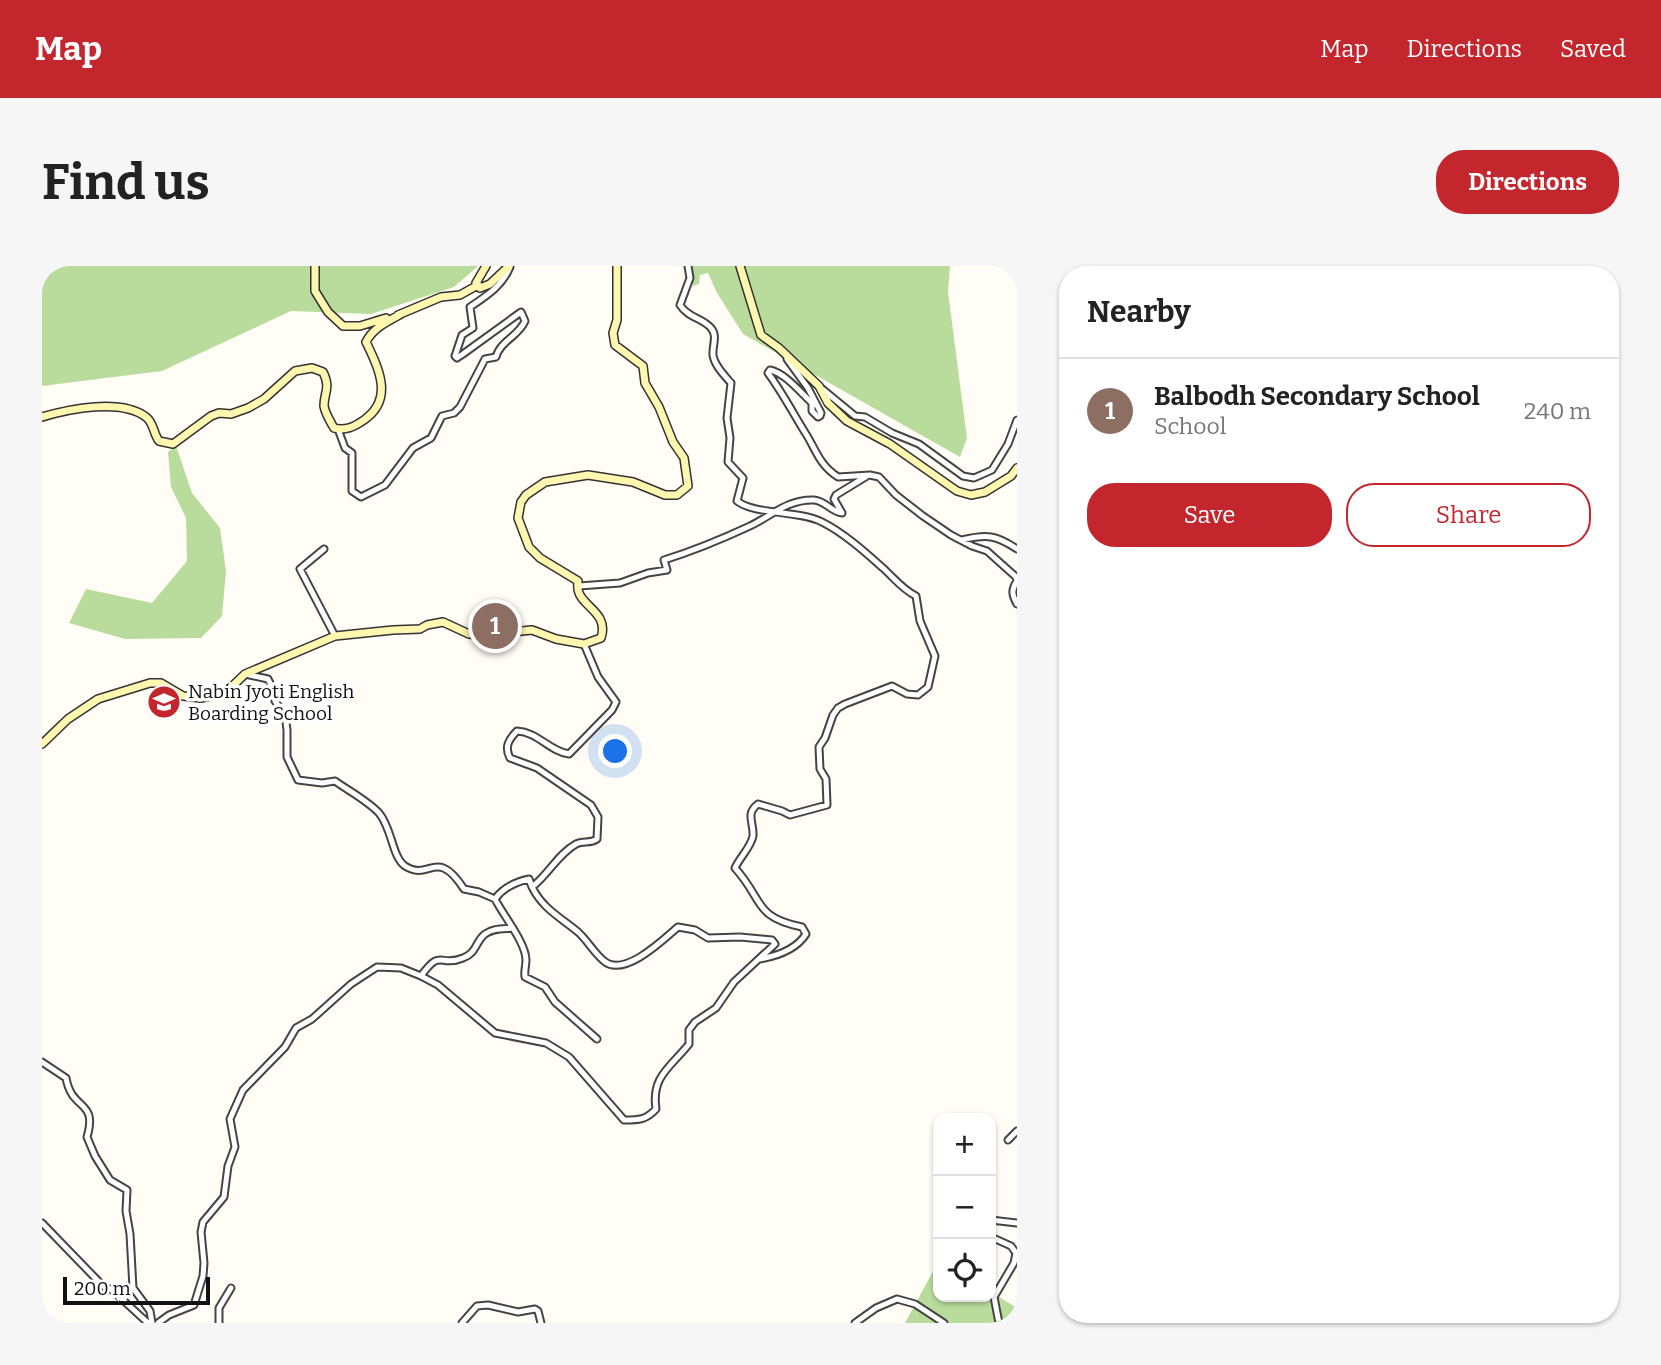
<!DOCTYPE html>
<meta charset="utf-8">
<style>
:root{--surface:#fff;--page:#f6f6f6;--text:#222;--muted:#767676;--line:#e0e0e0;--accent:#c4262e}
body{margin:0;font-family:Bitter,serif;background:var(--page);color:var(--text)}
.controls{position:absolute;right:21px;bottom:21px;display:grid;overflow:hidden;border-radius:14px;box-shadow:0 2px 5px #0004}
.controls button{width:63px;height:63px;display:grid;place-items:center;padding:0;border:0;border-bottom:2px solid var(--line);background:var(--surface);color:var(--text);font:35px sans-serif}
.scale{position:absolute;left:21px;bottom:18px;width:147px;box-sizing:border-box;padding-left:7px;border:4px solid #111;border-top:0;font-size:19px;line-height:24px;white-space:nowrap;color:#111;-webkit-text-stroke:5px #fff;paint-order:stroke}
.you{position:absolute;left:574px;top:486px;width:24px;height:24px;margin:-18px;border:5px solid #fff;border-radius:50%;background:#1a73e8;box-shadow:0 0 0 10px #1a73e833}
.badge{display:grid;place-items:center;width:46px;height:46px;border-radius:50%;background:var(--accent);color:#fff;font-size:23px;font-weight:700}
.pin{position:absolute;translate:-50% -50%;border:4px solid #fff;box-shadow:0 2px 7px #0006}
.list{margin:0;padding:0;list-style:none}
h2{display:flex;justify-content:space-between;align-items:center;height:91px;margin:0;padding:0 28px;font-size:30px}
h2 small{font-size:23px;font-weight:400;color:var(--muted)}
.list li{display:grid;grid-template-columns:46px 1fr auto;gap:21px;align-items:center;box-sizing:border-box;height:105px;padding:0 28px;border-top:2px solid var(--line)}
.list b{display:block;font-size:26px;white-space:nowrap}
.list p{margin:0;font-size:23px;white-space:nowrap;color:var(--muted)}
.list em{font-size:23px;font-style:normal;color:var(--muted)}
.actions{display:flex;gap:14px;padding:21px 28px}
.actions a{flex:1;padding:16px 0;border:2px solid var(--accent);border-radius:28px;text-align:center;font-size:24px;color:var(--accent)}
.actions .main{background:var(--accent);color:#fff}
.icon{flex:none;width:38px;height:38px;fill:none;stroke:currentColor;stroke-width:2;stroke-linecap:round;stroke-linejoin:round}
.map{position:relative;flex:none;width:975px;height:1057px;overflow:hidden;border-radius:28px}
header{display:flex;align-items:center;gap:42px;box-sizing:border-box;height:98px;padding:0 35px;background:var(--accent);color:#fff}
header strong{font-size:33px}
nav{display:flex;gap:38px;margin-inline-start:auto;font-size:24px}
.intro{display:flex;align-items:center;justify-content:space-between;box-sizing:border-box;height:168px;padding:0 42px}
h1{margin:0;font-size:49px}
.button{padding:18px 32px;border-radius:28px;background:var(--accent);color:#fff;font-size:24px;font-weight:700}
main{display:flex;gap:42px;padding:0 42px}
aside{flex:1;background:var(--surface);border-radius:28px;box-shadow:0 2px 5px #0004}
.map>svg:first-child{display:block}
.forest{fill:#b9dc9c}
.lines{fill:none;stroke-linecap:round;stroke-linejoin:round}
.street-casing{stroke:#444;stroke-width:9}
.secondary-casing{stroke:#333;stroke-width:10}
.street{stroke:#fff;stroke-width:5}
.secondary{stroke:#fff6b0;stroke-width:7}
.labels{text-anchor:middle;stroke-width:7;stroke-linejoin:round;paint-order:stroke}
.poi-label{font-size:19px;fill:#111;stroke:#fff;text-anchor:start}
</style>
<header>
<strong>Map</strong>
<nav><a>Map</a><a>Directions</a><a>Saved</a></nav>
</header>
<div class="intro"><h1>Find us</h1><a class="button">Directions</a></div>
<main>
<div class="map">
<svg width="975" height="1057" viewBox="0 0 975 1057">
<rect width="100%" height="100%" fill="#fffdf5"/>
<path class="forest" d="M 14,0 L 436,0 L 412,21 L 329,48 L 249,45 L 120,105 L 0,120 L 0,14 Z
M 648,0 L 908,0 L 906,26 L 925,172 L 918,191 L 701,68 L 675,27 L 666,7 L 658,9 L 657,18 L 651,20 Z
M 134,180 L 150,227 L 178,262 L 184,305 L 180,350 L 159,372 L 83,373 L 27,357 L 44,323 L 110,337 L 145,295 L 144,252 L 129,221 L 126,186 Z
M 896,996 L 896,1031 L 949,1031 L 949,1026 L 975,1042 L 975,1057 L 863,1057 Z"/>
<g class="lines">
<defs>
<path id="street" d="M 646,0 L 648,12 L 638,39 C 646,52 661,52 669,62 C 676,70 670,80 671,89 C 672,99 683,110 689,117 L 685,152 L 688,172 L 686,196 L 701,212 L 695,235 C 713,249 756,244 780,256 C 802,267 823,286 841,302 C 853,313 860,323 874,330 L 878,355 L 893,390 L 886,421 L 876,429 L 865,428 L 850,420 L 803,438 L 796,442 L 791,449 L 783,472 L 777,481 L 778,503 L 784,513 L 785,539 L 748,549 L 740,545 L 716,538 C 703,548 712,556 711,570 C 709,581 698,591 693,602 C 722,634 711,651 760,661 L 764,668 C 754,684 735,690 718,693
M 745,93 L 766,122 L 779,147 L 778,150 L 776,151 L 770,145 L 770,137 C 758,126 743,107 728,104 L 726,107 C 740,126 751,147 764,168 C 775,186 777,198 796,211 L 828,209 L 837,211 L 854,229 L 881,250 L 909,269 L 930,280 L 945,285 L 974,311 L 975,315 C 969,324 970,329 975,338
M 779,122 L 813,150 L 823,151 L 850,167 L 877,178 L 921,210 L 932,212 L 950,204 L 966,178 L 975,154
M 296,163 L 303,182 L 310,187 L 310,225 L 319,231 L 343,219 L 371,182 L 389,172 L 400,150 L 412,147 L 418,141 L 443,93 L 454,91 C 458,75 477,70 483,55 L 479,46 L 421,88 L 415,92 L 413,90 L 420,69 L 431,62 L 428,41 C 446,29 460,20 468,1
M 920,274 C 945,268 954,269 975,283
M 282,283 L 258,303 L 293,370
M 537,320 L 578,317 L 606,307 L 625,304 L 622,294 C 651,285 680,273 708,260 C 729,250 746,233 772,234 C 784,235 789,246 800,247 L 792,233 L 794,229 L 825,210
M 203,408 L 226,413 L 230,421 L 233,435 L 243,449 L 245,464 L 245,491 L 256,514 L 280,517 L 293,515 C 307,525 326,535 337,547 C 350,562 350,591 363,600 C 388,616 394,580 422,623 L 437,626 L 453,633 C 461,622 473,616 487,613 L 490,621
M 453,633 C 461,649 484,677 484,694 C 484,700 482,705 483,711 L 503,721 L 513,736 L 555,773
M 379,710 C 400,681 397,702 421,692 C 435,687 433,676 443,668 C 451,662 461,663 471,662
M 0,796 L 24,812 C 30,846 56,833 45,871 L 53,890 L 68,914 L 85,924 L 84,945 L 88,968 L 91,1022 L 108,1045 L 110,1057
M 966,874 L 975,865
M 949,954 L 975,957
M 0,957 L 61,1020 L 70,1024 L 106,1057
M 949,971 L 969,980 L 974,987 L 972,997 L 952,1031 L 957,1057
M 116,1057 L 127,1049 L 152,1039 L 161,1010 L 162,997 L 159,966 L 161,956 L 182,931 L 186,900 L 193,881 L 188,853 L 201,824 L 243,781 L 254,762 L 270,753 L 309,718 L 335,701 L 359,702 L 379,710 L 396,719 L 453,767 L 504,777 L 527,791 L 582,854 C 597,854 604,854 614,843 C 609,810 629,801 647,778 L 647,764 L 653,756 L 674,742 L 692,716 L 733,678 L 730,674 L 698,671 L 666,672 L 653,664 L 636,661 C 621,674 582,712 562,695 C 552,687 546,675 536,666 C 518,651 501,643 490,621 C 506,609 516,588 534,578 C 541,574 548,578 555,573 L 556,551 L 549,539 L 495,502 L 468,492 C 462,481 467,473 475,465 C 496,466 507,485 527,488 L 570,444 L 574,436 L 556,411 L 542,378
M 177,1057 L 177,1042 L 189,1022
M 420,1057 L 435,1040 L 446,1039 L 476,1046 L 493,1043 L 496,1045 L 499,1057
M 813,1057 L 834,1042 L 855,1033 L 873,1038 L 902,1057"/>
<path id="secondary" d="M 273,0 L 273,25 L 286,46 L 301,60 L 318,60 L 344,52
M 698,0 L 719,69 L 737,82 L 777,120 L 786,137 L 805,155 L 848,178 L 915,225 L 929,229 L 943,226 L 969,210 L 975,202
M 436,19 L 434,17 L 444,0
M 356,49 L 399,31 L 418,29 L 436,19 L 438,22 L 448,18 L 467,0
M 0,151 C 27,143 79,132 104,151 C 112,157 111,167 117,175 L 131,178 L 169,150 L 177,147 L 189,148 L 206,142 L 222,133 L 253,105 L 270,102 L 281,106 C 289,122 282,126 282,140 C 283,147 288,155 292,162 C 303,165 312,161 322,154 C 352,133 337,103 324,76 C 331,62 346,55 359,48
M 0,478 L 26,453 L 56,433 L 108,417 L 119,417 L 141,430 L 159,432 L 183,427 L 203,408 L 293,370 L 351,364 L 378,363 L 385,359 L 401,356 L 427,368 L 439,369 L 490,364 L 514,373 L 542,378 L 559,372 C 567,348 542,341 537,327 C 535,323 536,319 536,315 L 498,292 L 487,281 L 476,252 L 479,236 L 484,229 L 503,216 L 546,209 L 591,216 L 623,229 L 635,229 L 646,220 L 642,192 L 631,176 L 617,141 L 603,117 L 601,100 L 573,79 L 571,67 L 575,54 L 575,0"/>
</defs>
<use href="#street" class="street-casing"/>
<use href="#secondary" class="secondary-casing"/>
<use href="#street" class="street"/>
<use href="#secondary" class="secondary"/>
</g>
<defs>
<symbol id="school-disc" viewBox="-11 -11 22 22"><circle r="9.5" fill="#c4262e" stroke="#fff"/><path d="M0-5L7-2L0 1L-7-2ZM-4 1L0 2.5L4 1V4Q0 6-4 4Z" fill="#fff"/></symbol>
</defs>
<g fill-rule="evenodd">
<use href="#school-disc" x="103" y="417" width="38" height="38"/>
</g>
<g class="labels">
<g class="poi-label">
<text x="146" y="432">Nabin Jyoti English<tspan x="146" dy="22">Boarding School</tspan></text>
</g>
</g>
</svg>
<div class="controls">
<button>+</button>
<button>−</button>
<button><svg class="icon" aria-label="locate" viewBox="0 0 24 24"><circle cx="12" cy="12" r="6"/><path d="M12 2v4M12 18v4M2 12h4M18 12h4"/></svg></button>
</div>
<div class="scale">200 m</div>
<div class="you"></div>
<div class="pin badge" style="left:453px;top:360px;background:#8d6e63">1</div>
</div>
<aside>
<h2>Nearby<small></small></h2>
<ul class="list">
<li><span class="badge" style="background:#8d6e63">1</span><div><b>Balbodh Secondary School</b><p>School</p></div><em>240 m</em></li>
</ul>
<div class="actions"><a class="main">Save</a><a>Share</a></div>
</aside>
</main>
